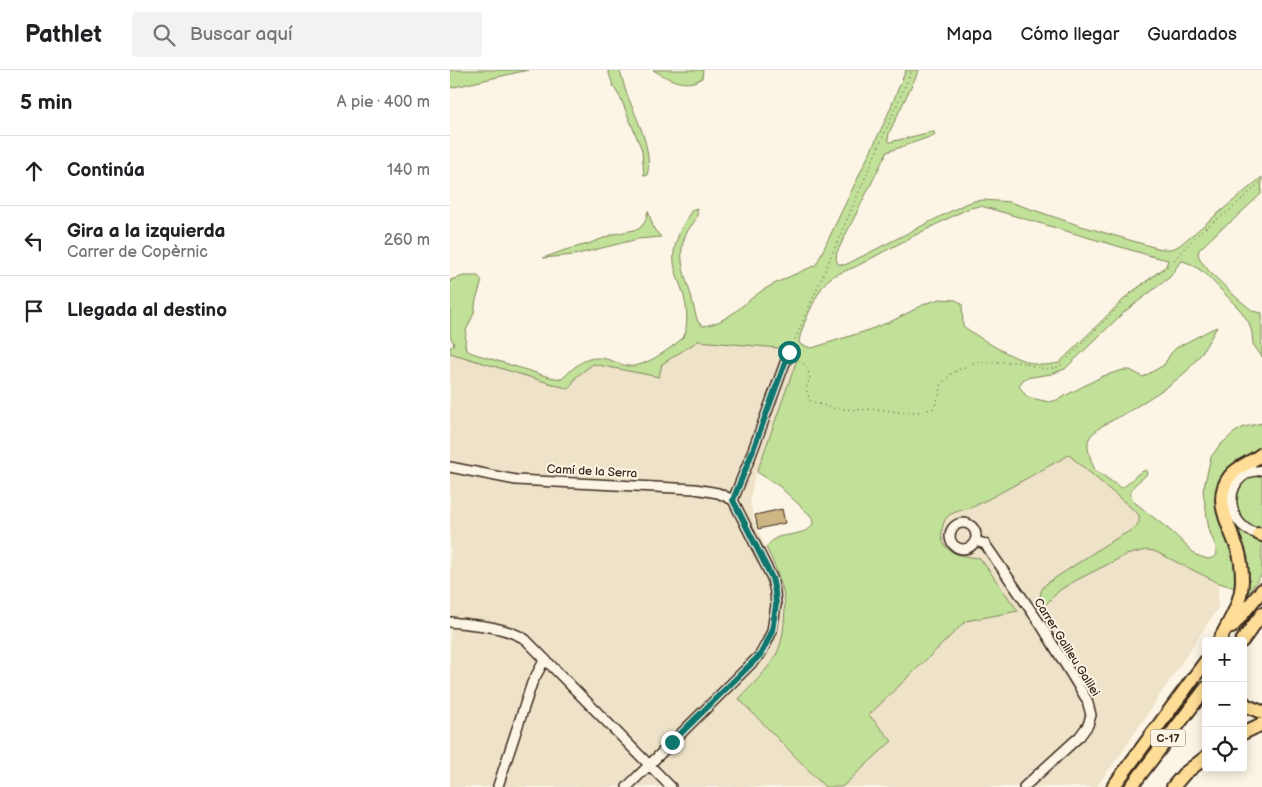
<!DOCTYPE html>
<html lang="es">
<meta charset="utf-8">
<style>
:root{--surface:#fff;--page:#f2f2f2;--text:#202124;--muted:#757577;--line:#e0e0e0}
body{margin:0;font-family:"Balsamiq Sans",sans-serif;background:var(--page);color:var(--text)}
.controls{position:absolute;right:15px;bottom:15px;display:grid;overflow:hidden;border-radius:5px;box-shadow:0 2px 12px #0003}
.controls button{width:45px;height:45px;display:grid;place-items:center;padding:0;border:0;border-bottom:1px solid var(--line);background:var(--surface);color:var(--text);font:25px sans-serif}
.stop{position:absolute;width:15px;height:15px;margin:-11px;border:4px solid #0f766e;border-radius:50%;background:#fff}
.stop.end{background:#0f766e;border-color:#fff;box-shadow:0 1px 5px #0008}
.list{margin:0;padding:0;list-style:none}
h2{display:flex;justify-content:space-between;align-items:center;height:65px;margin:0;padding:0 20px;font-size:21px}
h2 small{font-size:16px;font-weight:400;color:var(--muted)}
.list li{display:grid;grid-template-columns:32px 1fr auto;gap:15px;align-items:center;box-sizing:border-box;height:70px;padding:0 20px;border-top:1px solid var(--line)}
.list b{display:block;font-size:19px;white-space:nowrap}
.list p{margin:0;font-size:16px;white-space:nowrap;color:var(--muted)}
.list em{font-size:16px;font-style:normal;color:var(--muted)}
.icon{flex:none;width:28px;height:28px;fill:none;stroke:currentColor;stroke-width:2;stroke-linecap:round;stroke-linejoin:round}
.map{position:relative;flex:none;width:812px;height:717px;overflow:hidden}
header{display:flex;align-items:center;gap:30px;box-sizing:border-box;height:70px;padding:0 25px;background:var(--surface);border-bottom:1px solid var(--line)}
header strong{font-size:24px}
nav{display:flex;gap:28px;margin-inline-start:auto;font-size:18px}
.search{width:350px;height:45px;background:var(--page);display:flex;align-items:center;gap:12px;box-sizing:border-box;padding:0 18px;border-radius:5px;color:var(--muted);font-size:19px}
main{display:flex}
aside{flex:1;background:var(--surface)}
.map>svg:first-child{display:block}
.built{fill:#eee2c8}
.green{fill:#c1e098;stroke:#7e855b;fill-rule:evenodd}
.building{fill:#cdb584;stroke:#3b2a1e}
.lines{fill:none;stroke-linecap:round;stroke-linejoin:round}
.minor-casing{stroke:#3b2a1e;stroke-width:12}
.highway-casing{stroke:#3b2a1e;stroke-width:16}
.path{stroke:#3b2a1e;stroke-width:1;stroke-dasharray:1 4;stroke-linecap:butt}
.minor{stroke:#fcf5e5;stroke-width:9}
.highway{stroke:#fedd96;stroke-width:12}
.route{stroke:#0f766e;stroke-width:6}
.labels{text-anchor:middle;stroke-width:4;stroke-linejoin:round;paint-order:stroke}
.shield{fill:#fcf5e5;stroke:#75675a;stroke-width:1}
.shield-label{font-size:11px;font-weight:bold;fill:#3b2a1e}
.street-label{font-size:12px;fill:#3b2a1e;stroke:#fcf5e5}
</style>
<header>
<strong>Pathlet</strong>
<div class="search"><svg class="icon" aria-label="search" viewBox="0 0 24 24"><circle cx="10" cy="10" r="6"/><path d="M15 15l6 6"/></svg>Buscar aquí</div>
<nav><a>Mapa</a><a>Cómo llegar</a><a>Guardados</a></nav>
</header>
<main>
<aside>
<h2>5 min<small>A pie · 400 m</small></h2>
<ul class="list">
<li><svg class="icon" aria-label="ahead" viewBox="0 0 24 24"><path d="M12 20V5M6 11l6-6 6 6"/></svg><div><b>Continúa</b></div><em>140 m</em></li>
<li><svg class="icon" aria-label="left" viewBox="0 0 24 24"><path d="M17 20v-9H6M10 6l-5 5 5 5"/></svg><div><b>Gira a la izquierda</b><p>Carrer de Copèrnic</p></div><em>260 m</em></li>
<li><svg class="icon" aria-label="arrive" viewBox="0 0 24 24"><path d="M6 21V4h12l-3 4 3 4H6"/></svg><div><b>Llegada al destino</b></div></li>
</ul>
</aside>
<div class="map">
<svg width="812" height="717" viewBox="0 0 812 717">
<rect width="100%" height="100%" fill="#fcf5e5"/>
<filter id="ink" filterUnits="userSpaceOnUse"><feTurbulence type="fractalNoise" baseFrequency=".02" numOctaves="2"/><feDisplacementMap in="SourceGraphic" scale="10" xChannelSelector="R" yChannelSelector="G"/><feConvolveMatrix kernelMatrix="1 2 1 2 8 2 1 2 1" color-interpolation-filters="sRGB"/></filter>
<g filter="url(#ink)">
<path class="built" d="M 248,271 L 329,278 L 350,281 L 304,409 L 300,430 L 304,452 L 318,482 L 332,517 L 334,549 L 332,571 L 327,584 L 318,597 L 289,629 L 375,717 L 0,717 L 0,283 L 119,319 L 126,307 L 143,294 L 209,307 L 212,294 Z
M 619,385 L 686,442 L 689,445 L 689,448 L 687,455 L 685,458 L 655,475 L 596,514 L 599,531 L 610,520 L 625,511 L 676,485 L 692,481 L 704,481 L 769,513 L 768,524 L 768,538 L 670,685 L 646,717 L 392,717 L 441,671 L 418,645 L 516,551 L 568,541 L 530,488 L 509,485 L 502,483 L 497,478 L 493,472 L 492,465 L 493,452 L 498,446 L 505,442 L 524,437 Z"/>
<path class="green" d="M 0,0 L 78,0 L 0,18 Z
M 158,0 L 169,0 C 172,6 173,12 175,19 C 184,44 204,79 197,106 L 194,105 L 192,80 L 171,29 L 163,16 Z
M 203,0 L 253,0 L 252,8 C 236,19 218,9 203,0 Z
M 456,0 L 469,0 L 439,63 L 438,70 L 440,72 L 481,62 L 484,62 L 485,65 L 437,82 L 387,182 L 386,188 L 388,194 L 394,195 L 397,194 L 515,134 L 524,131 L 534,130 L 560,132 L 628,155 L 707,178 C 716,180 722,180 730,175 L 812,107 L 811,124 L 782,151 L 772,158 L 754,175 L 749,180 L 748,184 L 751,191 L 759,201 L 787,228 L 803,241 L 812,243 L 812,272 L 811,273 L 812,275 L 812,287 L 805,277 L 803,274 L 802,263 L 799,253 L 791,241 L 756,204 L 741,194 L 733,191 L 730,192 L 720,207 L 673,243 L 615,299 L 601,304 L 576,308 L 573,310 L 569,316 L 577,327 L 599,332 L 607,330 L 653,306 L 673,300 L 680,300 L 693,307 L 714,295 L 721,283 L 726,278 L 758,261 L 767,257 L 751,284 L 737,301 L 720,315 L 678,342 L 652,356 L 641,365 L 638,371 L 638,379 L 642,393 L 645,400 L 671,418 C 681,414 683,404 696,400 L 697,404 C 690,412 675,418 683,431 L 722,462 L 746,485 L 758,489 L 765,487 L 767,484 L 766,477 L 759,460 L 753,421 L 761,387 L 769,376 L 785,362 L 794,357 L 812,353 L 812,504 L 799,522 L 769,513 L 704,481 L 696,480 L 676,485 L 625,511 L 610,520 L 596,534 L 592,534 C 589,527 590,520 596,514 L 655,475 L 685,458 L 689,452 L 689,445 L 686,442 L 619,385 C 588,402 558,419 527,435 C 518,440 506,440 498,446 C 494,450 493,455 492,460 C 489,484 512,486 530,488 L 568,541 L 516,551 L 419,645 L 442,671 L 392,717 L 375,717 L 289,629 C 302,615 316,602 326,585 C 335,569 337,534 332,517 C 328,503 322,489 316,477 C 320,473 323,469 328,467 C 337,464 373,464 360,445 L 329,416 L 307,402 L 350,281 L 329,278 L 248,271 L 212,294 L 209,307 L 143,294 L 126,307 L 119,319 L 0,283 L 0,277 L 2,277 L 4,274 L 0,266 L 0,210 L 14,206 L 28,206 L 32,211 L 26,230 L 24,243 L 16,261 L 15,274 L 16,280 L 22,283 L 99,307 L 112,309 C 129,292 140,282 165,292 C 171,294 177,297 184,296 C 197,294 214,283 224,275 C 228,272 233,268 235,264 C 236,263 236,258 236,257 C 238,246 236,233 233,223 C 229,210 222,196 224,182 C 226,167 234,152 242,140 L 247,138 C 250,151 237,157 234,169 C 228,189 235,206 241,225 C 243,234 245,243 248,252 L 253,256 C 278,253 293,233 313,220 C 330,210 348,203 366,195 L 435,51 ZM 531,136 L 701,186 L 718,190 L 716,196 L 677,226 L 609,293 C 604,294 598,295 593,295 C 570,294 532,270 513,256 L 512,234 L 506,230 L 490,229 L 477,233 L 442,251 L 413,262 L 362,278 L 351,275 L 349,272 C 350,259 369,218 378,210 C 386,203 400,200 409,195 C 442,177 475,160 509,143 L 520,138 Z
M 198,141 L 204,159 L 211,167 L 188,169 L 124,185 L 93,188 L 115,180 L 138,174 L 164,164 L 189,159 L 195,152 Z"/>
<path class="building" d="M 332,439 L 335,453 L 308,459 L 305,445 Z"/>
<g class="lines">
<defs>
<path id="minor" d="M 0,397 L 66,410 L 245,419 L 268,423 L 283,430
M 812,400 C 808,401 804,401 801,402 C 769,414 780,463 812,464
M 283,430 L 300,388 L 339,282
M500 466a13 13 0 1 1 26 0a13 13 0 1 1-26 0Z
M 526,471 L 535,474 L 591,555 L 637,630 L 641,645 L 638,655 L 630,666 L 574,717
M 0,552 C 25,555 53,556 75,569 L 221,717
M 48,716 L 82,613 L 95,589
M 177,717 L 310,585 L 317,572 L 322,561 L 326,535 L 325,522 L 322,508 L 283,430"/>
<path id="highway" d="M 809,464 L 812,465
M 782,557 L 812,520
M 769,571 C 779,552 792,532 792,510 C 792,501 791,491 789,483 C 781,458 761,430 780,406 C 788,396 802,392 812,384
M 792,571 L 812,544
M 793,632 L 797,636 L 812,642
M 793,663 L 812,654
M 663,717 L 756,591
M 681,717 L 756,618
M 723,717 L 734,704 L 756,687"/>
</defs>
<use href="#minor" class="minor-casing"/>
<use href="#highway" class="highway-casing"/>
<path class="path" d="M 0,212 L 1,208
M 343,274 L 462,0
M 346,287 L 356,296 L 360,307 L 356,319 L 360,331 L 381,338 L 406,340 L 429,339 L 449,342 L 470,342 L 484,338 L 489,326 L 492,313 L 502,303 L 525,292 L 569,292 L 595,299 L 609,297 L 683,222 L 722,193 L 731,182 L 752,160 L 780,140 L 812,111"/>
<use href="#minor" class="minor"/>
<use href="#highway" class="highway"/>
</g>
</g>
<g class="lines" filter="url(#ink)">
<path class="route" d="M 222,672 L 310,585 L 317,572 L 322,561 L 326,535 L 325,522 L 322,508 L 283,430 L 300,388 L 339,282"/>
</g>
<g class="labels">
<rect class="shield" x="700.5" y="659.5" width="35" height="17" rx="4"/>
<g class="shield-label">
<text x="718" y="672">C-17</text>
</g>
<g class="street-label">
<text transform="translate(142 401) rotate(3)" y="4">Camí de la Serra</text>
<text transform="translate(617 577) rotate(58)" y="4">Carrer Galileu Galilei</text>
</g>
</g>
</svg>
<div class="controls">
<button>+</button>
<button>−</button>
<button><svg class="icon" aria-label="locate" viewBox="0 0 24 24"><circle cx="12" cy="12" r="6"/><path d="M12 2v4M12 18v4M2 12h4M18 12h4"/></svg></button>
</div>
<div class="stop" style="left:339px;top:282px"></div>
<div class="stop end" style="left:222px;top:672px"></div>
</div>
</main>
